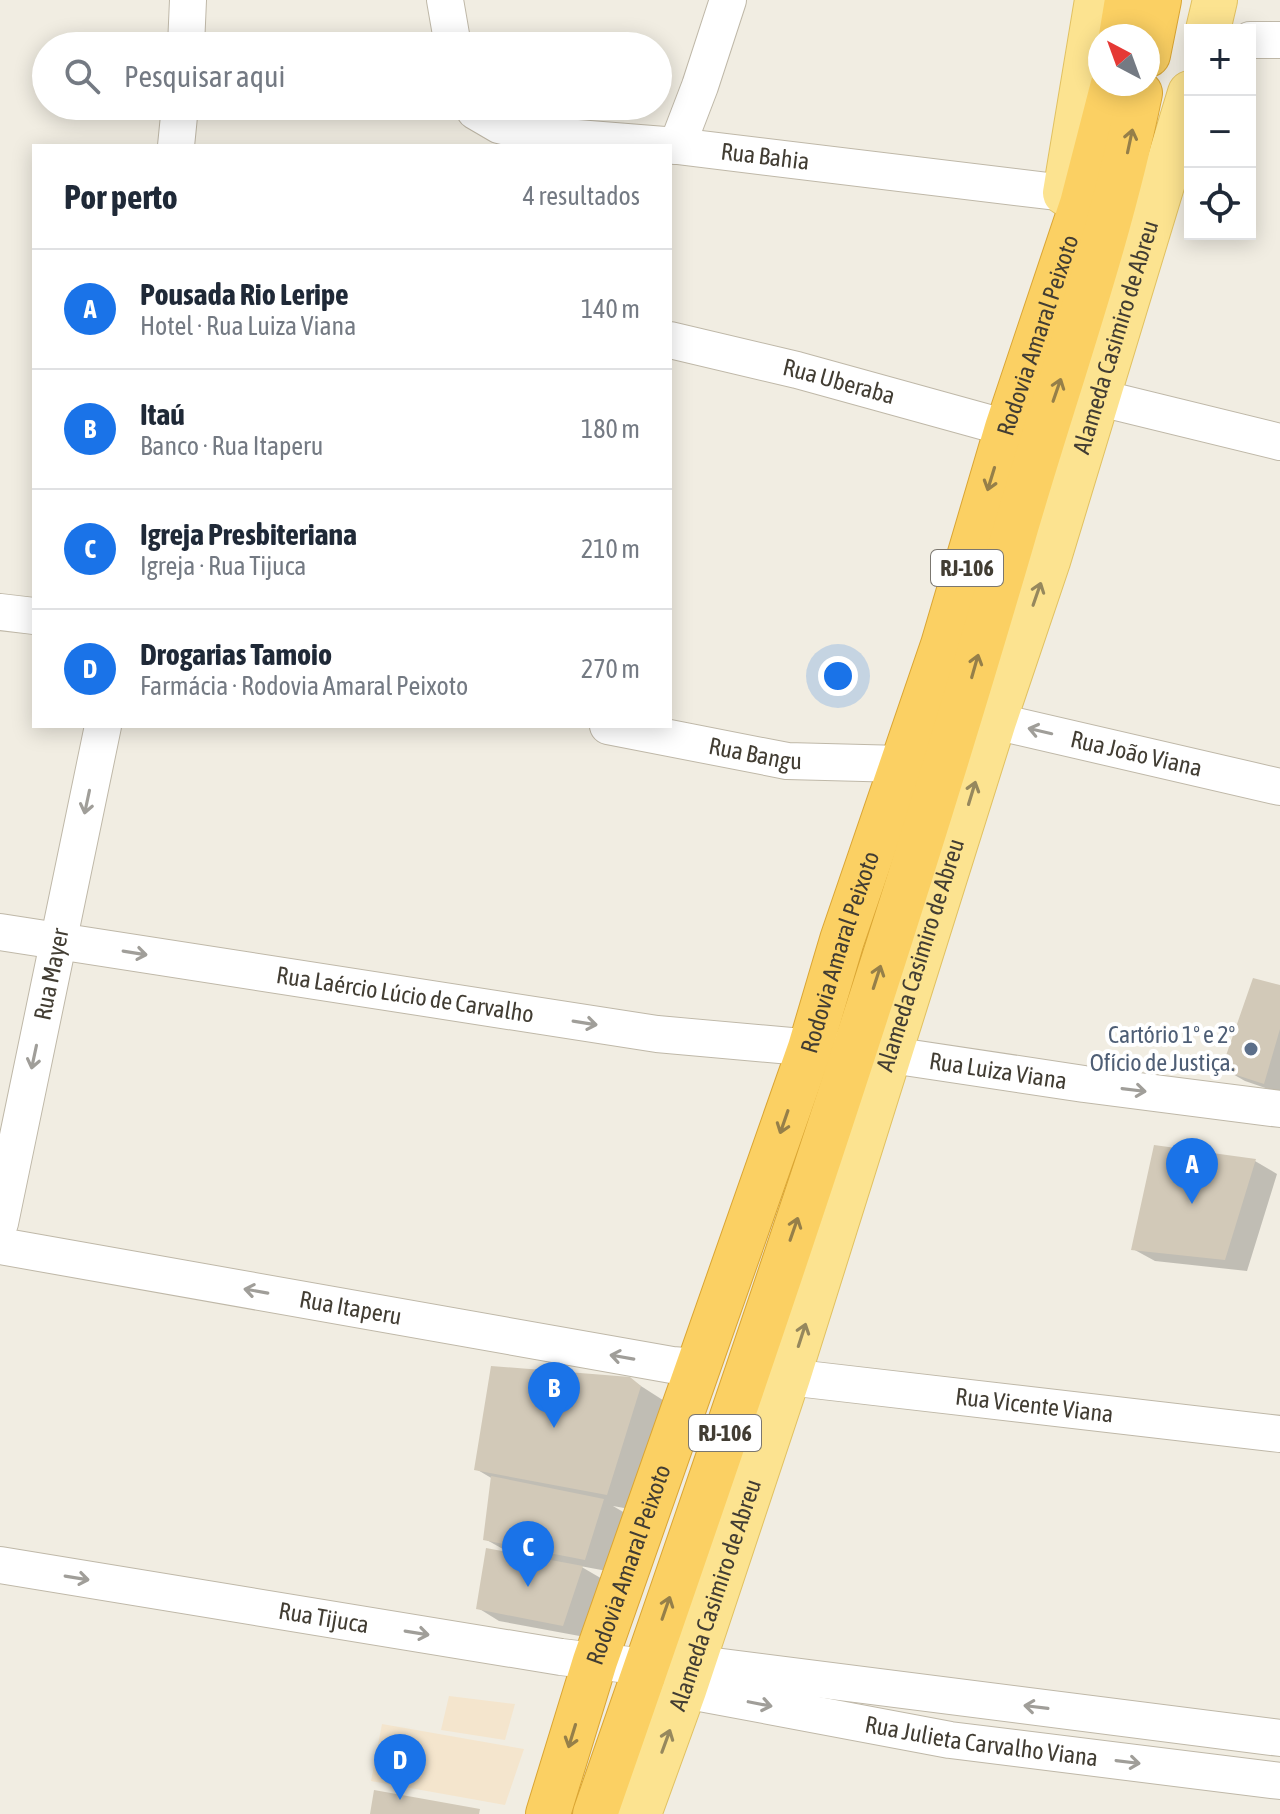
<!DOCTYPE html>
<html lang="pt">
<meta charset="utf-8">
<style>
:root{--surface:#fff;--page:#f2f2f3;--text:#1f2937;--muted:#747a83;--line:#e0e1e3;--accent:#1a73e8}
body{margin:0;font-family:"Asap Condensed",sans-serif;background:var(--page);color:var(--text)}
.controls{position:absolute;right:24px;top:24px;display:grid;overflow:hidden;border-radius:0px;box-shadow:0 4px 20px #0003}
.controls button{width:72px;height:72px;display:grid;place-items:center;padding:0;border:0;border-bottom:2px solid var(--line);background:var(--surface);color:var(--text);font:40px sans-serif}
.compass{position:absolute;left:1088px;top:24px;width:72px;height:72px;border-radius:50%;background:var(--surface);box-shadow:0 4px 20px #0003;rotate:319deg}
.you{position:absolute;left:838px;top:676px;width:28px;height:28px;margin:-20px;border:6px solid #fff;border-radius:50%;background:#1a73e8;box-shadow:0 0 0 12px #1a73e833}
.badge{display:grid;place-items:center;width:52px;height:52px;border-radius:50%;background:var(--accent);color:#fff;font-size:26px;font-weight:700}
.pin{position:absolute;translate:-50% -66px;filter:drop-shadow(0 2px 4px #0008)}
.pin::after{content:'';position:absolute;top:42px;width:28px;height:24px;background:inherit;clip-path:polygon(0 0,100% 0,50% 100%)}
.list{margin:0;padding:0;list-style:none}
h2{display:flex;justify-content:space-between;align-items:center;height:104px;margin:0;padding:0 32px;font-size:34px}
h2 small{font-size:26px;font-weight:400;color:var(--muted)}
.list li{display:grid;grid-template-columns:52px 1fr auto;gap:24px;align-items:center;box-sizing:border-box;height:120px;padding:0 32px;border-top:2px solid var(--line)}
.list b{display:block;font-size:30px;white-space:nowrap}
.list p{margin:0;font-size:26px;white-space:nowrap;color:var(--muted)}
.list em{font-size:26px;font-style:normal;color:var(--muted)}
.icon{flex:none;width:44px;height:44px;fill:none;stroke:currentColor;stroke-width:2;stroke-linecap:round;stroke-linejoin:round}
.map{position:relative;flex:none;width:1280px;height:1814px;overflow:hidden}
.search{position:absolute;background:var(--surface);box-shadow:0 4px 20px #0003;left:32px;top:32px;width:640px;height:88px;display:flex;align-items:center;gap:20px;box-sizing:border-box;padding:0 28px;border-radius:44px;color:var(--muted);font-size:30px}
.panel{position:absolute;background:var(--surface);box-shadow:0 4px 20px #0003;left:32px;top:144px;width:640px;height:584px;border-radius:0px}
.map>svg:first-child{display:block}
.commercial{fill:#f4e5cd}
.shadow{fill:#0003}
.building{fill:#d2c9b8}
.lines{fill:none;stroke-linecap:round;stroke-linejoin:round}
.minor-casing{stroke:#bfb8a8;stroke-width:38}
.major-casing{stroke:#e1c161;stroke-width:46}
.highway-casing{stroke:#daa533;stroke-width:46}
.minor{stroke:#fff;stroke-width:36}
.major{stroke:#fce390;stroke-width:44}
.highway{stroke:#fbd063;stroke-width:44}
.oneway{stroke:#957f49}
.oneway2{stroke:#96885d}
.oneway3{stroke:#a09e99}
.service-dot{fill:#5c6f8a;stroke:#fff;stroke-width:3}
.labels{text-anchor:middle;stroke-width:8;stroke-linejoin:round;paint-order:stroke}
.shield{fill:#fff;stroke:#7b7770;stroke-width:2}
.shield-label{font-size:22px;font-weight:bold;fill:#423d33}
.street-label{font-size:24px;fill:#423d33;stroke:#fff}
.service-label{font-size:24px;fill:#4e5e75;stroke:#fff;text-anchor:end}
</style>
<div class="map">
<svg width="1280" height="1814" viewBox="0 0 1280 1814">
<rect width="100%" height="100%" fill="#f1ede2"/>
<path class="commercial" d="M 449,1696 L 515,1704 L 505,1740 L 441,1730 Z
M 382,1724 L 524,1749 L 505,1805 L 371,1781 Z"/>
<path class="shadow" d="M 1280,987 L 1280,1093 L 1245,1081 L 1224,1069 Z
M 1155,1147 L 1255,1161 L 1277,1174 L 1247,1271 L 1155,1261 L 1133,1249 Z
M 630,1379 L 669,1404 L 635,1510 L 613,1506 L 625,1513 L 607,1571 L 580,1566 L 604,1580 L 585,1637 L 499,1621 L 478,1608 L 512,1554 L 485,1539 L 493,1479 L 476,1469 Z"/>
<path class="building" d="M 1253,978 L 1280,985 L 1280,1029 L 1264,1084 L 1221,1070 Z
M 1154,1145 L 1256,1159 L 1225,1260 L 1131,1250 Z
M 491,1366 L 630,1377 L 641,1386 L 607,1495 L 474,1470 Z
M 491,1476 L 604,1499 L 585,1560 L 483,1540 Z
M 486,1548 L 583,1566 L 563,1626 L 476,1609 Z
M 374,1790 L 480,1809 L 479,1814 L 370,1814 Z"/>
<g class="lines">
<defs>
<g id="minor">
<path d="M 445,0 L 453,46"/>
<path d="M 1250,40 L 1280,40"/>
<path d="M 186,46 L 188,0"/>
<path id="s1" d="M 472,106 L 475,111 L 499,125 L 539,135 L 677,146 L 1065,193"/>
<path d="M 176,146 L 180,106"/>
<path d="M 677,146 L 700,86 L 728,0"/>
<path id="s2" d="M 670,340 L 797,370 L 1007,428"/>
<path d="M 1096,397 L 1280,442"/>
<path d="M 0,612 L 34,616"/>
<path id="s3" d="M 994,721 L 1280,787"/>
<path id="s4" d="M 608,726 L 787,761 L 902,764"/>
<path id="s5" d="M 0,932 L 657,1034 L 891,1055 L 1084,1084 L 1280,1109"/>
<path id="s6" d="M 0,1223 L 103,726"/>
<path id="s7" d="M 0,1246 L 672,1365 L 699,1367"/>
<path id="s8" d="M 788,1377 L 1280,1434"/>
<path id="s9" d="M 0,1565 L 561,1657 L 646,1667"/>
<path d="M 691,1663 L 1280,1738"/>
<path id="s10" d="M 684,1690 L 950,1740 L 1280,1781"/>
</g>
<g id="major">
<path d="M 1208,30 L 1215,0"/>
<path d="M 1082,204 L 1065,193 L 1097,0"/>
<path id="s11" d="M 639,1814 L 684,1690 L 788,1377 L 994,721 L 1048,561 L 1190,93"/>
</g>
<g id="highway">
<path d="M 1121,36 L 1127,0"/>
<path d="M 1148,55 L 1159,0"/>
<path id="s12" d="M 548,1814 L 595,1661 L 810,1048 L 842,940 L 943,645 L 1007,428 L 1082,204 L 1113,84"/>
<path d="M 595,1814 C 742,1392 888,967 1013,538 C 1056,389 1109,245 1140,93"/>
</g>
</defs>
<use href="#minor" class="minor-casing"/>
<use href="#major" class="major-casing"/>
<use href="#highway" class="highway-casing"/>
<use href="#minor" class="minor"/>
<use href="#major" class="major"/>
<use href="#highway" class="highway"/>
</g>
<defs><path id="oneway-shaft" d="M-6 0H5M1.5-3L5.5 0L1.5 3" fill="none" stroke-width="1.6" stroke-linecap="round" stroke-linejoin="round" transform="scale(2)"/></defs>
<g class="oneway">
<use href="#oneway-shaft" transform="translate(1130 141) rotate(-78)"/>
<use href="#oneway-shaft" transform="translate(1057 390) rotate(-71)"/>
<use href="#oneway-shaft" transform="translate(991 479) rotate(107)"/>
<use href="#oneway-shaft" transform="translate(975 666) rotate(-74)"/>
<use href="#oneway-shaft" transform="translate(877 977) rotate(-72)"/>
<use href="#oneway-shaft" transform="translate(784 1122) rotate(109)"/>
<use href="#oneway-shaft" transform="translate(794 1229) rotate(-71)"/>
<use href="#oneway-shaft" transform="translate(666 1608) rotate(-71)"/>
<use href="#oneway-shaft" transform="translate(572 1736) rotate(107)"/>
</g>
<g class="oneway2">
<use href="#oneway-shaft" transform="translate(1037 594) rotate(-71)"/>
<use href="#oneway-shaft" transform="translate(972 793) rotate(-73)"/>
<use href="#oneway-shaft" transform="translate(802 1335) rotate(-72)"/>
<use href="#oneway-shaft" transform="translate(666 1741) rotate(-70)"/>
</g>
<g class="oneway3">
<use href="#oneway-shaft" transform="translate(1040 731) rotate(-167)"/>
<use href="#oneway-shaft" transform="translate(87 802) rotate(102)"/>
<use href="#oneway-shaft" transform="translate(135 953) rotate(9)"/>
<use href="#oneway-shaft" transform="translate(585 1023) rotate(9)"/>
<use href="#oneway-shaft" transform="translate(34 1057) rotate(102)"/>
<use href="#oneway-shaft" transform="translate(1134 1090) rotate(7)"/>
<use href="#oneway-shaft" transform="translate(256 1291) rotate(-170)"/>
<use href="#oneway-shaft" transform="translate(622 1357) rotate(-170)"/>
<use href="#oneway-shaft" transform="translate(77 1578) rotate(9)"/>
<use href="#oneway-shaft" transform="translate(417 1633) rotate(9)"/>
<use href="#oneway-shaft" transform="translate(760 1704) rotate(11)"/>
<use href="#oneway-shaft" transform="translate(1036 1707) rotate(-173)"/>
<use href="#oneway-shaft" transform="translate(1128 1762) rotate(7)"/>
</g>
<circle class="service-dot" cx="1251" cy="1049" r="8"/>
<g class="labels">
<g class="shield">
<rect x="931" y="550" width="72" height="36" rx="6"/>
<rect x="689" y="1415" width="72" height="36" rx="6"/>
</g>
<g class="shield-label">
<text x="967" y="576">RJ-106</text>
<text x="725" y="1441">RJ-106</text>
</g>
<g class="street-label">
<text dy="8" stroke="none"><textPath href="#s1" startOffset="302">Rua Bahia</textPath></text>
<text dy="8" stroke="none"><textPath href="#s12" startOffset="1558">Rodovia Amaral Peixoto</textPath></text>
<text dy="8" stroke="none"><textPath href="#s11" startOffset="1552">Alameda Casimiro de Abreu</textPath></text>
<text dy="8" stroke="none"><textPath href="#s2" startOffset="174">Rua Uberaba</textPath></text>
<text dy="8" stroke="none"><textPath href="#s4" startOffset="150">Rua Bangu</textPath></text>
<text dy="8" stroke="none"><textPath href="#s3" startOffset="146">Rua João Viana</textPath></text>
<text dy="8" stroke="none"><textPath href="#s12" startOffset="910">Rodovia Amaral Peixoto</textPath></text>
<text dy="8" stroke="none"><textPath href="#s11" startOffset="904">Alameda Casimiro de Abreu</textPath></text>
<text dy="8" stroke="none"><textPath href="#s6" startOffset="254">Rua Mayer</textPath></text>
<text dy="8" stroke="none"><textPath href="#s5" startOffset="410">Rua Laércio Lúcio de Carvalho</textPath></text>
<text dy="8" stroke="none"><textPath href="#s5" startOffset="1008">Rua Luiza Viana</textPath></text>
<text dy="8" stroke="none"><textPath href="#s7" startOffset="356">Rua Itaperu</textPath></text>
<text dy="8" stroke="none"><textPath href="#s8" startOffset="248">Rua Vicente Viana</textPath></text>
<text dy="8" stroke="none"><textPath href="#s12" startOffset="262">Rodovia Amaral Peixoto</textPath></text>
<text dy="8" stroke="none"><textPath href="#s11" startOffset="232">Alameda Casimiro de Abreu</textPath></text>
<text dy="8" stroke="none"><textPath href="#s9" startOffset="328">Rua Tijuca</textPath></text>
<text dy="8" stroke="none"><textPath href="#s10" startOffset="302">Rua Julieta Carvalho Viana</textPath></text>
</g>
<g class="service-label">
<text x="1235" y="1043">Cartório 1º e 2º<tspan x="1235" dy="28">Ofício de Justiça.</tspan></text>
</g>
</g>
</svg>
<div class="controls">
<button>+</button>
<button>−</button>
<button><svg class="icon" aria-label="locate" viewBox="0 0 24 24"><circle cx="12" cy="12" r="6"/><path d="M12 2v4M12 18v4M2 12h4M18 12h4"/></svg></button>
</div>
<svg class="compass" viewBox="-18 -18 36 36"><path d="M0-13l5 13h-10z" fill="#e53935"/><path d="M0 13l5-13h-10z" fill="#747a83"/></svg>
<div class="you"></div>
<div class="pin badge" style="left:1192px;top:1204px">A</div>
<div class="pin badge" style="left:554px;top:1428px">B</div>
<div class="pin badge" style="left:528px;top:1587px">C</div>
<div class="pin badge" style="left:400px;top:1800px">D</div>
<div class="search"><svg class="icon" aria-label="search" viewBox="0 0 24 24"><circle cx="10" cy="10" r="6"/><path d="M15 15l6 6"/></svg>Pesquisar aqui</div>
<section class="panel">
<h2>Por perto<small>4 resultados</small></h2>
<ul class="list">
<li><span class="badge">A</span><div><b>Pousada Rio Leripe</b><p>Hotel · Rua Luiza Viana</p></div><em>140 m</em></li>
<li><span class="badge">B</span><div><b>Itaú</b><p>Banco · Rua Itaperu</p></div><em>180 m</em></li>
<li><span class="badge">C</span><div><b>Igreja Presbiteriana</b><p>Igreja · Rua Tijuca</p></div><em>210 m</em></li>
<li><span class="badge">D</span><div><b>Drogarias Tamoio</b><p>Farmácia · Rodovia Amaral Peixoto</p></div><em>270 m</em></li>
</ul>
</section>
</div>
